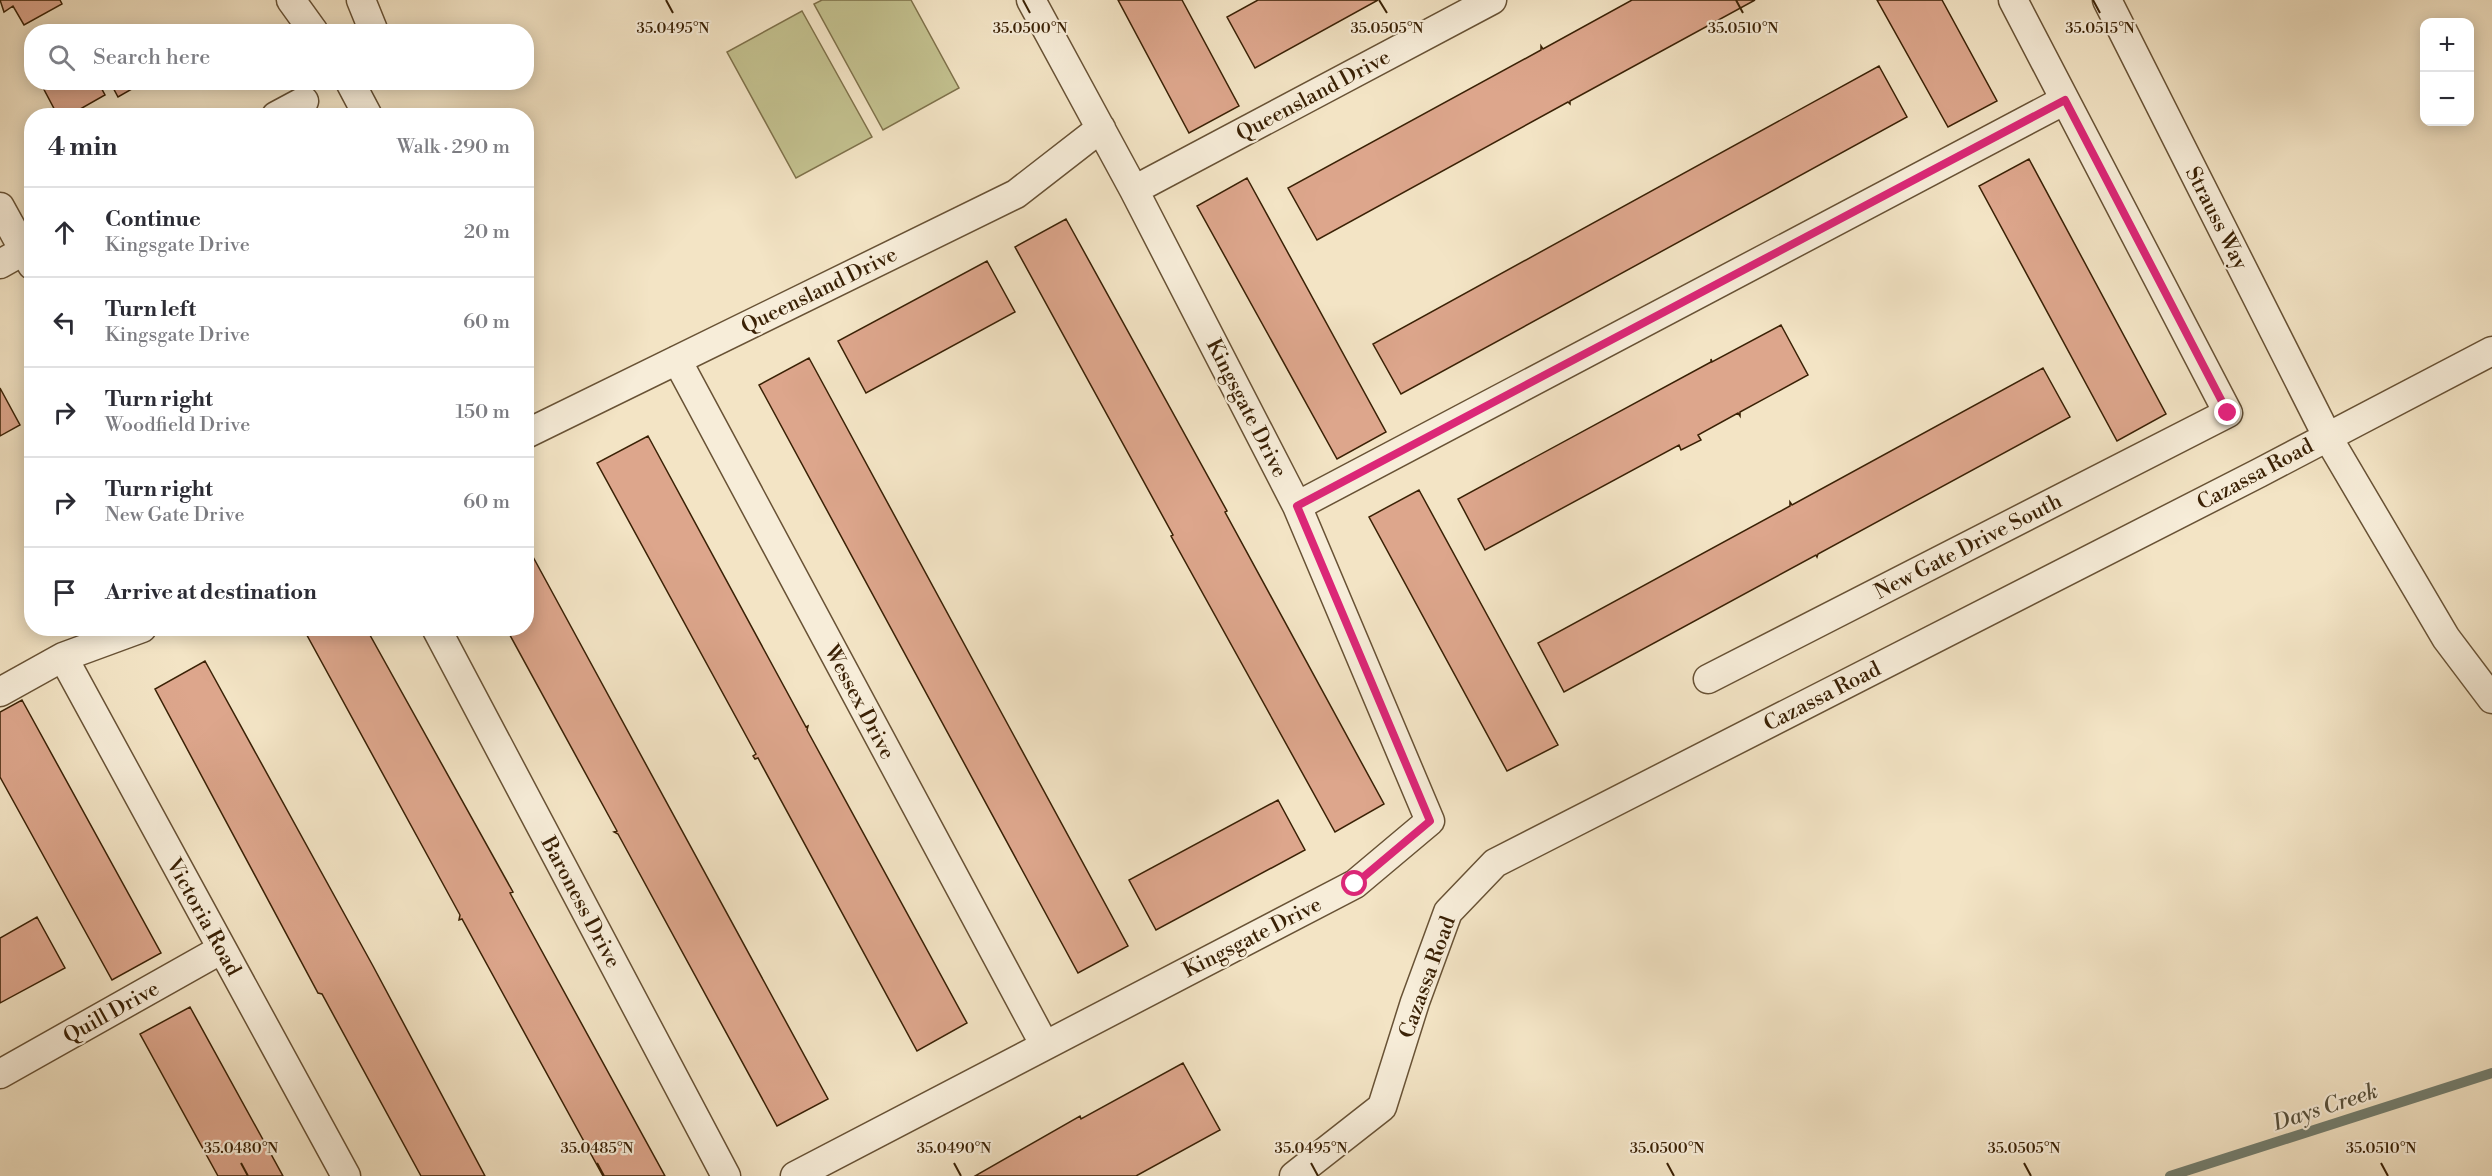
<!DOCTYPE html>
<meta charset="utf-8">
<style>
:root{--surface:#fff;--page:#f2f2f3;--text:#2b2b33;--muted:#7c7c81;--line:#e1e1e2}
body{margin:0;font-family:"Libre Bodoni",serif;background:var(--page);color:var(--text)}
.controls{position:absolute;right:18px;top:18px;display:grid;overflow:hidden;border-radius:12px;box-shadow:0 3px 15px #0003}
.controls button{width:54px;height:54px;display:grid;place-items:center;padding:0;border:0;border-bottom:2px solid var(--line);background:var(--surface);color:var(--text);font:30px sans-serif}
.stop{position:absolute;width:18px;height:18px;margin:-14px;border:4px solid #db2777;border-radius:50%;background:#fff}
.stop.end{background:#db2777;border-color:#fff;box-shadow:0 2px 6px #0008}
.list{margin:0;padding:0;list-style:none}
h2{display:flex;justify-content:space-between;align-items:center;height:78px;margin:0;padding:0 24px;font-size:26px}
h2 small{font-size:20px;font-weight:400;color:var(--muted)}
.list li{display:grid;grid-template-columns:39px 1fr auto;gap:18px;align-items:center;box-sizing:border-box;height:90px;padding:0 24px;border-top:2px solid var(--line)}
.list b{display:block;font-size:22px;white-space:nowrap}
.list p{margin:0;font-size:20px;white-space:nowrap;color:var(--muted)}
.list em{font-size:20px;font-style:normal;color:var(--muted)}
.icon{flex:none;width:33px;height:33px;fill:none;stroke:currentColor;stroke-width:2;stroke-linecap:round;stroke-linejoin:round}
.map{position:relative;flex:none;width:2492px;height:1176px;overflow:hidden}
.search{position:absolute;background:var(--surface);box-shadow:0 3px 15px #0003;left:24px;top:24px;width:510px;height:66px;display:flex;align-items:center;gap:15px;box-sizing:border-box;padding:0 21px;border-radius:24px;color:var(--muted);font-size:22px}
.panel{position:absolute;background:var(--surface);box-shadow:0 3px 15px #0003;left:24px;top:108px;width:510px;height:528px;border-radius:24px}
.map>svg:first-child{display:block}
.green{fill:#c3c18f;stroke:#7e714a;stroke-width:1.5}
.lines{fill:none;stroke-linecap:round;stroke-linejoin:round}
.stream{stroke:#747f70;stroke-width:10}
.building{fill:#dda68c;stroke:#3a2105;stroke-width:1.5}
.street-casing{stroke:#685235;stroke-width:31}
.street{stroke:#f7edd9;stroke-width:28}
.route{stroke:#db2777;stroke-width:8}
.ticks{fill:none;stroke:#3a2105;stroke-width:2}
.labels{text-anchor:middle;stroke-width:4.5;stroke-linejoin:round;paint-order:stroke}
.street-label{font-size:21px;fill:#3a2105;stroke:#f7edd9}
.water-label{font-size:22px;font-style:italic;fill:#57503b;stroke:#f7edd9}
.ticks-label{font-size:15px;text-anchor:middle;fill:#3a2105;stroke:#f7edd9;stroke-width:4.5;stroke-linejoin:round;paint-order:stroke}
</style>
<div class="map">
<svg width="2492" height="1176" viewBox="0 0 2492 1176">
<rect width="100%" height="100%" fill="#f3e4c5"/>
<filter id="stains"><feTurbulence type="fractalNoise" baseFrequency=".00333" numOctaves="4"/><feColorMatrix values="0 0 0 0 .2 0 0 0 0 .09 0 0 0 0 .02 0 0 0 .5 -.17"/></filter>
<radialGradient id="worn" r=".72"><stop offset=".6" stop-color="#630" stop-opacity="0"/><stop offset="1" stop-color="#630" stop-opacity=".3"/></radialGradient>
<path class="green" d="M 822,0 L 911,0 L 959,88 L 883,130 L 814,4 Z
M 802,11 L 872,137 L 796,178 L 727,52 Z"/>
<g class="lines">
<path class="stream" d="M 2170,1176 L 2492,1073"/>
</g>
<path class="building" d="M 0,0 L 60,0 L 62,4 L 24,25 L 13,6 L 4,12 Z
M 1118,0 L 1182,0 L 1239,106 L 1189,133 Z
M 1258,0 L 1378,0 L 1255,68 L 1227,17 Z
M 1632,0 L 1755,0 L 1570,101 L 1570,104 L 1568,102 L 1317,240 L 1288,188 L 1541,50 L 1541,46 L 1543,49 Z
M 1877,0 L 1942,0 L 1997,101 L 1948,127 Z
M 1879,66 L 1907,117 L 1401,394 L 1373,344 Z
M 40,82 L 98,82 L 105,95 L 68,116 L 58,116 Z
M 110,82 L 138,82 L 139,85 L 118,97 Z
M 2029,159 L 2166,414 L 2117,441 L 1979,186 Z
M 1247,178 L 1386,432 L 1337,459 L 1197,206 Z
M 1066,219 L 1227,511 L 1225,512 L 1384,804 L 1335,832 L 1171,536 L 1173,535 L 1015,247 Z
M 987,261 L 1015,312 L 866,393 L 838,341 Z
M 1781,325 L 1808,375 L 1740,412 L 1740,416 L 1738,413 L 1698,435 L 1701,440 L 1681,450 L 1679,445 L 1485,550 L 1458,499 L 1711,362 L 1711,359 L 1712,362 Z
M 809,358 L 1128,946 L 1078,973 L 759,385 Z
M 2043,368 L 2070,417 L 1818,554 L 1817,557 L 1816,555 L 1564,692 L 1538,643 L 1790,506 L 1790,502 L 1792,505 Z
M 0,388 L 20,425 L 0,436 Z
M 648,436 L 806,727 L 808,726 L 807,730 L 967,1023 L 917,1051 L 758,758 L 755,759 L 753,756 L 756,754 L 597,463 Z
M 1419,490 L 1558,745 L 1507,771 L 1369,517 Z
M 526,544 L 828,1099 L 777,1126 L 618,834 L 614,832 L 617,831 L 506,628 L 526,628 Z
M 303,628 L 366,628 L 513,892 L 510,893 L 665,1176 L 603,1176 L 462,919 L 459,920 L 460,915 Z
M 205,661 L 373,966 L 485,1176 L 421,1176 L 322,994 L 318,993 L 155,689 Z
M 22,700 L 161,953 L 112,980 L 0,777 L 0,712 Z
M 1278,800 L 1305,850 L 1156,930 L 1129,880 Z
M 37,917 L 65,968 L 0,1003 L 0,938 Z
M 190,1007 L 283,1176 L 218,1176 L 140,1034 Z
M 1183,1063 L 1220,1130 L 1136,1176 L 975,1176 L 1080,1116 L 1081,1119 Z"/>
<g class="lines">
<defs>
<path id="street" d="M 291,0 L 314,32
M 361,0 L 374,32
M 2107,0 L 2327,436 L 2446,638 L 2492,699
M 350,82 L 368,116
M 276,116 L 304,101
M 1134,190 L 1492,0
M 0,207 L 32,265
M 0,264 L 32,246
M 677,360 L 1044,1044
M 526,434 L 1016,194 L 1101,128
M 1297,506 L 2065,100
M 436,628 L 726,1176
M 63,657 L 346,1176
M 1708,679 L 2228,413 L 2013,0
M 0,692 L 63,657 L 142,628
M 0,1074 L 222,949
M 795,1176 L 1355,884 L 1430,821 L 1297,506 L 1134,190 L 1031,0
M 1294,1176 L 1382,1107 L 1415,1002 L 1448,912 L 1495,863 L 2259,473 L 2492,351"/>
</defs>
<use href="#street" class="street-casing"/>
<use href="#street" class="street"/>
</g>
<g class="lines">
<path class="route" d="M 1355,884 L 1430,821 L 1297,506 L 2065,100 L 2228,413"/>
</g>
<path class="ticks" d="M 666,0 L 673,13M 1023,0 L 1030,13M 1379,0 L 1387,13M 1736,0 L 1743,13M 2093,0 L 2100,13M 241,1163 L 248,1176M 597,1163 L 604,1176M 954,1163 L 961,1176M 1311,1163 L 1318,1176M 1667,1163 L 1674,1176M 2024,1163 L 2031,1176M 2381,1163 L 2388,1176"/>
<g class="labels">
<g class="street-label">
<text transform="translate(1313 95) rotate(-28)" y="7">Queensland Drive</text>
<text transform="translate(2217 218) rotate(63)" y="7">Strauss Way</text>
<text transform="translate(819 290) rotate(-26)" y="7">Queensland Drive</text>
<text transform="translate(1247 408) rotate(63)" y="7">Kingsgate Drive</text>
<text transform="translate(2255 474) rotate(-28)" y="7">Cazassa Road</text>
<text transform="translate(1968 546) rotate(-27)" y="7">New Gate Drive South</text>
<text transform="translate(1822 696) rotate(-27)" y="7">Cazassa Road</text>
<text transform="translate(860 702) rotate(62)" y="7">Wessex Drive</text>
<text transform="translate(581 902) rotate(62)" y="7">Baroness Drive</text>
<text transform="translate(204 917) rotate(61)" y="7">Victoria Road</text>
<text transform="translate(1252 937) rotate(-27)" y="7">Kingsgate Drive</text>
<text transform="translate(1427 977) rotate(-70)" y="7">Cazassa Road</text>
<text transform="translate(111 1012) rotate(-29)" y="7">Quill Drive</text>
</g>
<g class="water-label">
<text transform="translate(2325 1106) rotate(-18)" y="8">Days Creek</text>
</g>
</g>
<g class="ticks-label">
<text x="673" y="33">35.0495°N</text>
<text x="1030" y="33">35.0500°N</text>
<text x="1387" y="33">35.0505°N</text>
<text x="1743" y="33">35.0510°N</text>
<text x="2100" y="33">35.0515°N</text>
<text x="241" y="1153">35.0480°N</text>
<text x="597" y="1153">35.0485°N</text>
<text x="954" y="1153">35.0490°N</text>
<text x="1311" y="1153">35.0495°N</text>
<text x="1667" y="1153">35.0500°N</text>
<text x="2024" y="1153">35.0505°N</text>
<text x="2381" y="1153">35.0510°N</text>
</g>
<rect width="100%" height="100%" filter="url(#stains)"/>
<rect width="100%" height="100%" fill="url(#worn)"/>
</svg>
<div class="controls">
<button>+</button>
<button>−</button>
</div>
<div class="stop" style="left:1355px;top:884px"></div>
<div class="stop end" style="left:2228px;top:413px"></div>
<div class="search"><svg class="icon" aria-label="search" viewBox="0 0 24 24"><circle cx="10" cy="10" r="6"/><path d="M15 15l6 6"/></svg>Search here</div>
<section class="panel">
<h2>4 min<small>Walk · 290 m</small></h2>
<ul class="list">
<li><svg class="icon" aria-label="ahead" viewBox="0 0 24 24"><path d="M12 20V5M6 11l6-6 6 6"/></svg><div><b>Continue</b><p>Kingsgate Drive</p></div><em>20 m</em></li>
<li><svg class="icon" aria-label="left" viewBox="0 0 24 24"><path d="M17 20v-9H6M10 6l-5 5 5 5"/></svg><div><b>Turn left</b><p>Kingsgate Drive</p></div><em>60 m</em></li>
<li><svg class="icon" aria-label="right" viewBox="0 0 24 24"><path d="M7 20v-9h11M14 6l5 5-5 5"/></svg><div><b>Turn right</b><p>Woodfield Drive</p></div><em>150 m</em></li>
<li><svg class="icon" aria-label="right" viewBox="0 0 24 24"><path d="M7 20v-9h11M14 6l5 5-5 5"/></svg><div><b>Turn right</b><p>New Gate Drive</p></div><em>60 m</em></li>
<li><svg class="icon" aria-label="arrive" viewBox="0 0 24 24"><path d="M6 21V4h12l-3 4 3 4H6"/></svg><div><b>Arrive at destination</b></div></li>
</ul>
</section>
</div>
